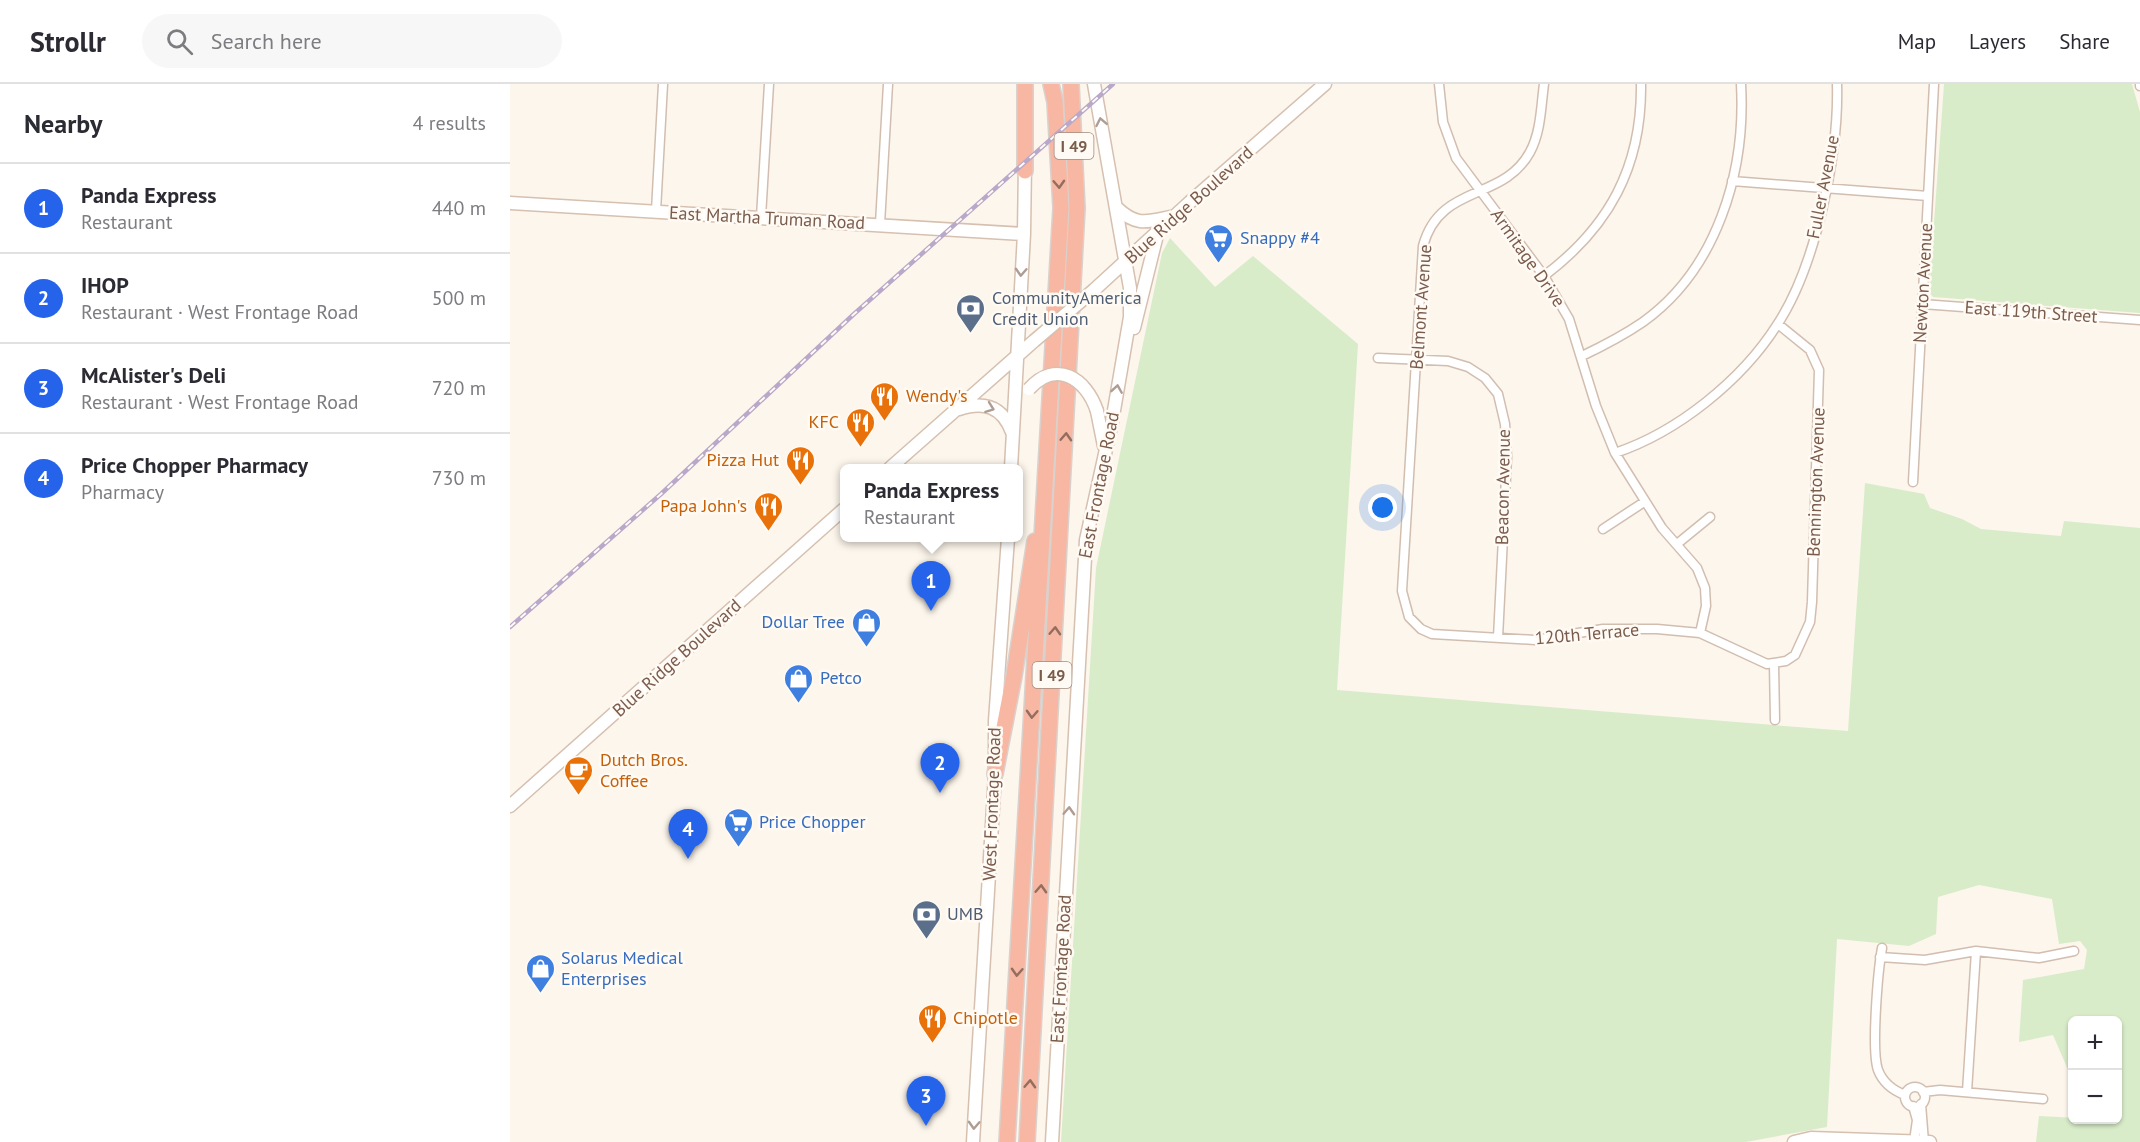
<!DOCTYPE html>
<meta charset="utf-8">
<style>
:root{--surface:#fff;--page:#f7f7f7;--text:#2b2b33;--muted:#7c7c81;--line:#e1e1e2;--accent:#2563eb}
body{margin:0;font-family:"PT Sans",sans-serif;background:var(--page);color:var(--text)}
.controls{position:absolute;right:18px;bottom:18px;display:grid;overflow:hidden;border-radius:9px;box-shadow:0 2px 4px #0004}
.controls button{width:54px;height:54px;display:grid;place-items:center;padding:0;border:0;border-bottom:2px solid var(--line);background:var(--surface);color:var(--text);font:30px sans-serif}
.you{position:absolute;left:873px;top:424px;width:21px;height:21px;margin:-15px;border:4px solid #fff;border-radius:50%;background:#1a73e8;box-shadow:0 0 0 9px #1a73e833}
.badge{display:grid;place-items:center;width:39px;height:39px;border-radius:50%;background:var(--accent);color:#fff;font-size:20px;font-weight:700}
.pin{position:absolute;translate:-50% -50px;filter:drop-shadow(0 2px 3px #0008)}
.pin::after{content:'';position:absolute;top:32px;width:21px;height:18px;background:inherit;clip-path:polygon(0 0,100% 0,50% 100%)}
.popup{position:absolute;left:330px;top:380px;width:183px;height:78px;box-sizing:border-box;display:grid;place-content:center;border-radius:9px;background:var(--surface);filter:drop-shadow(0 2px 4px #0005);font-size:20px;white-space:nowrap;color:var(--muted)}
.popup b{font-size:22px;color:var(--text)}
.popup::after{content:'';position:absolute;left:50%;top:100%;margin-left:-12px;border:12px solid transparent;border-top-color:var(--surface)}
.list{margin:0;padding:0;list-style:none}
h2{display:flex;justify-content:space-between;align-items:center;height:78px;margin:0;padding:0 24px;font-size:26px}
h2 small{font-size:20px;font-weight:400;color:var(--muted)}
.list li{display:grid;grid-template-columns:39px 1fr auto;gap:18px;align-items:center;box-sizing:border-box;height:90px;padding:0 24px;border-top:2px solid var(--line)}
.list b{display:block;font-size:22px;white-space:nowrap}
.list p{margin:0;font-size:20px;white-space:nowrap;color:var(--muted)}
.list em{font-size:20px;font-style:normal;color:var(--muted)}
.icon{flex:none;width:33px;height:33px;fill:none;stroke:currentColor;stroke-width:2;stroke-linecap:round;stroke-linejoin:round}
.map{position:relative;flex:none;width:1630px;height:1058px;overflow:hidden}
header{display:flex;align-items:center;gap:36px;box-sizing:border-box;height:84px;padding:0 30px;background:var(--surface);border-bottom:2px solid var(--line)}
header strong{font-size:28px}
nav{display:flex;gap:33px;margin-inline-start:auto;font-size:21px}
.search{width:420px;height:54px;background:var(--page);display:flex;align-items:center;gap:15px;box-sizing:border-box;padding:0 21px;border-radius:33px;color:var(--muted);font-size:22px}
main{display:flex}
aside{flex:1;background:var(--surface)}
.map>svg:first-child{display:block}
.green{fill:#d8ecc9}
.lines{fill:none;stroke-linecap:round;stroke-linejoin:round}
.street-casing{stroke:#d1beb0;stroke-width:11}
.secondary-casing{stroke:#d6c0b0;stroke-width:15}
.highway-casing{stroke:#dad1cd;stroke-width:18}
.street{stroke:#fff;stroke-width:8}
.secondary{stroke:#fff;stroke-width:12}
.highway{stroke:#f7b7a3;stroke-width:15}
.rail-casing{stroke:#b9a8c9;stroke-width:4.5}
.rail{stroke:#fffaf3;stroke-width:2;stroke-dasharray:7;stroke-linecap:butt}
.secondary-bridge-casing{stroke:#d6c0b0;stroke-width:15;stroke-linecap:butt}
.secondary-bridge{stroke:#fff;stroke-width:12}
.oneway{stroke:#af9d94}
.oneway2{stroke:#936e5e}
.labels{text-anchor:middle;stroke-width:5;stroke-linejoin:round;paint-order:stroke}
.shield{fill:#fffaf3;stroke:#a28b7f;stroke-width:1.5}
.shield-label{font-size:16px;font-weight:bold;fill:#7a5c4d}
.street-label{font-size:18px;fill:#7a5c4d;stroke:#fffaf3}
.shop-label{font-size:18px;fill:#366cbe;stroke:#fffaf3;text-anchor:start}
.service-label{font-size:18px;fill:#4e5e75;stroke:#fffaf3;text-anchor:start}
.food-label{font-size:18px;fill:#c56008;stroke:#fffaf3;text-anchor:start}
</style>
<header>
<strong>Strollr</strong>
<div class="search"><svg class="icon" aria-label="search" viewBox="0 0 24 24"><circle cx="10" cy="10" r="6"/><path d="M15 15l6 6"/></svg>Search here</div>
<nav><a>Map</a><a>Layers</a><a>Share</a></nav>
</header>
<main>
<aside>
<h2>Nearby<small>4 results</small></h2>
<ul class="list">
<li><span class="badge">1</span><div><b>Panda Express</b><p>Restaurant</p></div><em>440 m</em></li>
<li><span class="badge">2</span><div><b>IHOP</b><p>Restaurant · West Frontage Road</p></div><em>500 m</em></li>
<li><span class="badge">3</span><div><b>McAlister's Deli</b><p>Restaurant · West Frontage Road</p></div><em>720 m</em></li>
<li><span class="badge">4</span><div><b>Price Chopper Pharmacy</b><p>Pharmacy</p></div><em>730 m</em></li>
</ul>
</aside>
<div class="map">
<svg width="1630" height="1058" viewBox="0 0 1630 1058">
<rect width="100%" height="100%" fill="#fdf6ec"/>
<path class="green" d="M 1434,0 L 1622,0 L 1630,28 L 1630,229 L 1423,213 L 1419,208 Z
M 660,154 L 705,203 L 743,172 L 848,260 L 827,606 L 1338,647 L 1355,399 L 1414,410 L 1420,424 L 1452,435 L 1471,445 L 1551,452 L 1554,437 L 1630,444 L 1630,1058 L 1526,1058 L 1529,1032 L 1608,1036 L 1608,936 L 1562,936 L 1562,995 L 1543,951 L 1509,958 L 1513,896 L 1574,885 L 1577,866 L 1570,857 L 1549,860 L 1542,815 L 1469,801 L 1428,813 L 1426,850 L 1399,862 L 1327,855 L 1317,1043 L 1236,1058 L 551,1058 L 586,484 L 652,169 Z"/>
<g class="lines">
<defs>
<path id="street" d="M 929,0 L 933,38 L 946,74 L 1034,192 L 1059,235 L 1086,322 L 1105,369 L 1152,444 L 1187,484 L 1195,504 L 1196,522 L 1190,549
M 1034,0 C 1031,22 1031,48 1020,68 C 993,118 930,99 913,162 L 892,507 L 899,533 L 911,545 L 922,550 L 1025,556 L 1093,545 L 1147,545 L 1190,549 L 1257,580 L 1276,577 L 1285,571 L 1300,538 L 1302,518 L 1309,286 L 1300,266 L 1268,240
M 1630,0 L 1630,2
M 1222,97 L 1418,112
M 146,127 L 153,0
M 251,133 L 259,0
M 370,140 L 378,0
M 1034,192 C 1099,143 1132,83 1131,0
M 1412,220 L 1630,236
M 1072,272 C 1093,262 1114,251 1133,238 C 1207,185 1236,88 1231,0
M 868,274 L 938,277 L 958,283 L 975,294 L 988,310 L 995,340 L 997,373 L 988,554
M 1105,369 C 1168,348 1232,296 1267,241 C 1306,182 1329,70 1327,0
M 1403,398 L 1424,0
M 1093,445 L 1134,418
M 1167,460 L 1200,433
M 1264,580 L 1265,636
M 1372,864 C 1368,887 1361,966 1368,986 C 1373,999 1382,1006 1395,1011
M 1370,873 L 1415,876 L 1466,867 L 1529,874 L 1564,867
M1395 1013a10 10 0 1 1 20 0a10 10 0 1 1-20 0Z
M 1413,1008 L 1430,1006 L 1533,1015
M 1457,1008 L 1466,867
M 1411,1020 L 1414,1058
M 1403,1022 L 1407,1036 L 1404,1057"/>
<path id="secondary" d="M 0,119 L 514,150
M 607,124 C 628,144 639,137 665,132
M 584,206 L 680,118 L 815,0
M 624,244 L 647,151
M 449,325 C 474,317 492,322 502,348
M 587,327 L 594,362
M 380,384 L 524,257
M 501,384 L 514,150 L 515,79
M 0,722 L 334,425
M 463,1058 L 485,690 L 485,637 L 498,454
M 542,1058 L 576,456 L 602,338 L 620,233 L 620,204 L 584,0
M 1284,1058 L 1301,1054 L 1420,1058"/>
<path id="highway" d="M 515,0 L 515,87
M 485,690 L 504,592 L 525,457
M 497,1058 L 551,124 L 545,18 L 541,0
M 517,1058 L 567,124 L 561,0"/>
</defs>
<use href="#street" class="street-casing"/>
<use href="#secondary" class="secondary-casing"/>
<use href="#highway" class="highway-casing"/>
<use href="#street" class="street"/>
<use href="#secondary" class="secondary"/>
<use href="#highway" class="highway"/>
<defs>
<path id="rail" d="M 0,543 L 151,410 L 344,230 L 603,0"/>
</defs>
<use href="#rail" class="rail-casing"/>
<use href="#rail" class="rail"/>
<defs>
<path id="secondary-bridge" d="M 524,257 L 584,206
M 519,305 C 546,275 576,294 587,327"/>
</defs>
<use href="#secondary-bridge" class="secondary-bridge-casing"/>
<use href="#secondary-bridge" class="secondary-bridge"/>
</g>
<defs><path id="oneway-chevron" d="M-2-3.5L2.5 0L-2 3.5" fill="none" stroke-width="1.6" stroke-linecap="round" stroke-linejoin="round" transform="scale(1.5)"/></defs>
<g class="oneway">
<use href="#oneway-chevron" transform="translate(591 38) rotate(-101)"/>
<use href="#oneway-chevron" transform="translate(511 188) rotate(93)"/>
<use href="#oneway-chevron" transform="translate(607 305) rotate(-81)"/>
<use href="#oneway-chevron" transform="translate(480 324) rotate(20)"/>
<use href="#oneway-chevron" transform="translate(559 727) rotate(-87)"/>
<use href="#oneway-chevron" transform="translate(464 1041) rotate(93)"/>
</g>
<g class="oneway2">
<use href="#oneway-chevron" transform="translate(549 100) rotate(87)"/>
<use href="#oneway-chevron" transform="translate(556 353) rotate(-87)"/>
<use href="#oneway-chevron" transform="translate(545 547) rotate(-87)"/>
<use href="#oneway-chevron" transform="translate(522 630) rotate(93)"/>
<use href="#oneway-chevron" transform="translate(531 805) rotate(-87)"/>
<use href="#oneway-chevron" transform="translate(507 888) rotate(93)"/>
<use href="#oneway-chevron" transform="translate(520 1000) rotate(-87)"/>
</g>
<defs>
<symbol id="supermarket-pin" viewBox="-11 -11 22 30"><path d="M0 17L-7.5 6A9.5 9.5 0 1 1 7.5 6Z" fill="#3f7fe0" stroke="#fffaf3"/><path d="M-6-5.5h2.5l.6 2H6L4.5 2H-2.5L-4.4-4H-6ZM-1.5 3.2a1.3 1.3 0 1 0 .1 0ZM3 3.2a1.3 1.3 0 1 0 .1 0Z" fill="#fff"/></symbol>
<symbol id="bank-pin" viewBox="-11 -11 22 30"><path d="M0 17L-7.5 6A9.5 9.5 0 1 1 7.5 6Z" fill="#5c6f8a" stroke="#fffaf3"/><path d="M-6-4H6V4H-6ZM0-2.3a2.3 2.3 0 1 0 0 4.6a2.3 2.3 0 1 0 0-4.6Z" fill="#fff"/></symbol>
<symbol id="restaurant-pin" viewBox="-11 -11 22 30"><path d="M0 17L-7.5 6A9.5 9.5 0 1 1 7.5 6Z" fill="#e8710a" stroke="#fffaf3"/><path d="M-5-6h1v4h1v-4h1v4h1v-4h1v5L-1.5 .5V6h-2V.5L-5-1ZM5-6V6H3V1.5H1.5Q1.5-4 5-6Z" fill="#fff"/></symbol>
<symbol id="shop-pin" viewBox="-11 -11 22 30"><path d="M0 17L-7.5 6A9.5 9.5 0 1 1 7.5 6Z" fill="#3f7fe0" stroke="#fffaf3"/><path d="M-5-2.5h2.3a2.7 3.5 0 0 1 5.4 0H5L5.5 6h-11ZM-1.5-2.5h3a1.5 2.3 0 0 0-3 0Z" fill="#fff"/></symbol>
<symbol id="cafe-pin" viewBox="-11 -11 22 30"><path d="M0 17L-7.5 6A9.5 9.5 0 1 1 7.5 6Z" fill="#e8710a" stroke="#fffaf3"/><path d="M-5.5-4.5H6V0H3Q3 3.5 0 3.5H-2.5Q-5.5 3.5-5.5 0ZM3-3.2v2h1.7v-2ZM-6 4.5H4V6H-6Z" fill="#fff"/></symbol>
</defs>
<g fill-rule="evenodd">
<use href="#supermarket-pin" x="692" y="138" width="33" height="45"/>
<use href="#bank-pin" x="444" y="208" width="33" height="45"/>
<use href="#restaurant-pin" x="358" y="296" width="33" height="45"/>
<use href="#restaurant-pin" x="334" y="322" width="33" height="45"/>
<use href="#restaurant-pin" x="274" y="360" width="33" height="45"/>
<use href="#restaurant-pin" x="242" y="406" width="33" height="45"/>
<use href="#shop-pin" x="340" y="522" width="33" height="45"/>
<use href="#shop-pin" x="272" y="578" width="33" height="45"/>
<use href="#cafe-pin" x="52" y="670" width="33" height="45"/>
<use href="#supermarket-pin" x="212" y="722" width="33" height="45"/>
<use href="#bank-pin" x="400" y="814" width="33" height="45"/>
<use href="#shop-pin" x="14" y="868" width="33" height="45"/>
<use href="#restaurant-pin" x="406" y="918" width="33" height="45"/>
</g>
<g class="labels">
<g class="shield">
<rect x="544.5" y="49" width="39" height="26" rx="4.5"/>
<rect x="522.5" y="578" width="39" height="26" rx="4.5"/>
</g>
<g class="shield-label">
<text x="564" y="68">I 49</text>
<text x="542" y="597">I 49</text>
</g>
<g class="street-label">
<text transform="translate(1313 103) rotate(-79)" y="6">Fuller Avenue</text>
<text transform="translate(679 121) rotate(-42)" y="6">Blue Ridge Boulevard</text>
<text transform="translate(257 134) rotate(3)" y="6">East Martha Truman Road</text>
<text transform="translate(1018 174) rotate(55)" y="6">Armitage Drive</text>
<text transform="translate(1413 199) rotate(-87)" y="6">Newton Avenue</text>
<text transform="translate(911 223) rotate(-86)" y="6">Belmont Avenue</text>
<text transform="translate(1521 228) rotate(4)" y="6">East 119th Street</text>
<text transform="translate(1306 398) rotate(-88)" y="6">Bennington Avenue</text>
<text transform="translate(589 401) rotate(-79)" y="6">East Frontage Road</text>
<text transform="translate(993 403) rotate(-89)" y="6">Beacon Avenue</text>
<text transform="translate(1077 550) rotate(-5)" y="6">120th Terrace</text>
<text transform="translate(167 574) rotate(-42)" y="6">Blue Ridge Boulevard</text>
<text transform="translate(482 720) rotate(-88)" y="6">West Frontage Road</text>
<text transform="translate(551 885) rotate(-87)" y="6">East Frontage Road</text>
</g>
<g class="shop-label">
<text x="730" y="160">Snappy #4</text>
<text x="335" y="544" text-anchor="end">Dollar Tree</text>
<text x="310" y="600">Petco</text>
<text x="249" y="744">Price Chopper</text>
<text x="51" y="880">Solarus Medical<tspan x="51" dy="21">Enterprises</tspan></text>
</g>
<g class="service-label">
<text x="482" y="220">CommunityAmerica<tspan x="482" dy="21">Credit Union</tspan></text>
<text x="437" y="836">UMB</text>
</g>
<g class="food-label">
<text x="396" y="318">Wendy's</text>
<text x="329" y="344" text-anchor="end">KFC</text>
<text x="269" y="382" text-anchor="end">Pizza Hut</text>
<text x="237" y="428" text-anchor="end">Papa John's</text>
<text x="90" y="682">Dutch Bros.<tspan x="90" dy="21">Coffee</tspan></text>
<text x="443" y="940">Chipotle</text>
</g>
</g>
</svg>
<div class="controls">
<button>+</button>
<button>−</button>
</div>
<div class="you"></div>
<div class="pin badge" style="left:421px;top:527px">1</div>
<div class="popup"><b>Panda Express</b>Restaurant</div>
<div class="pin badge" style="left:430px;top:709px">2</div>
<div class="pin badge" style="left:416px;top:1042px">3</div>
<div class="pin badge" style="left:178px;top:775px">4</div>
</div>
</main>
